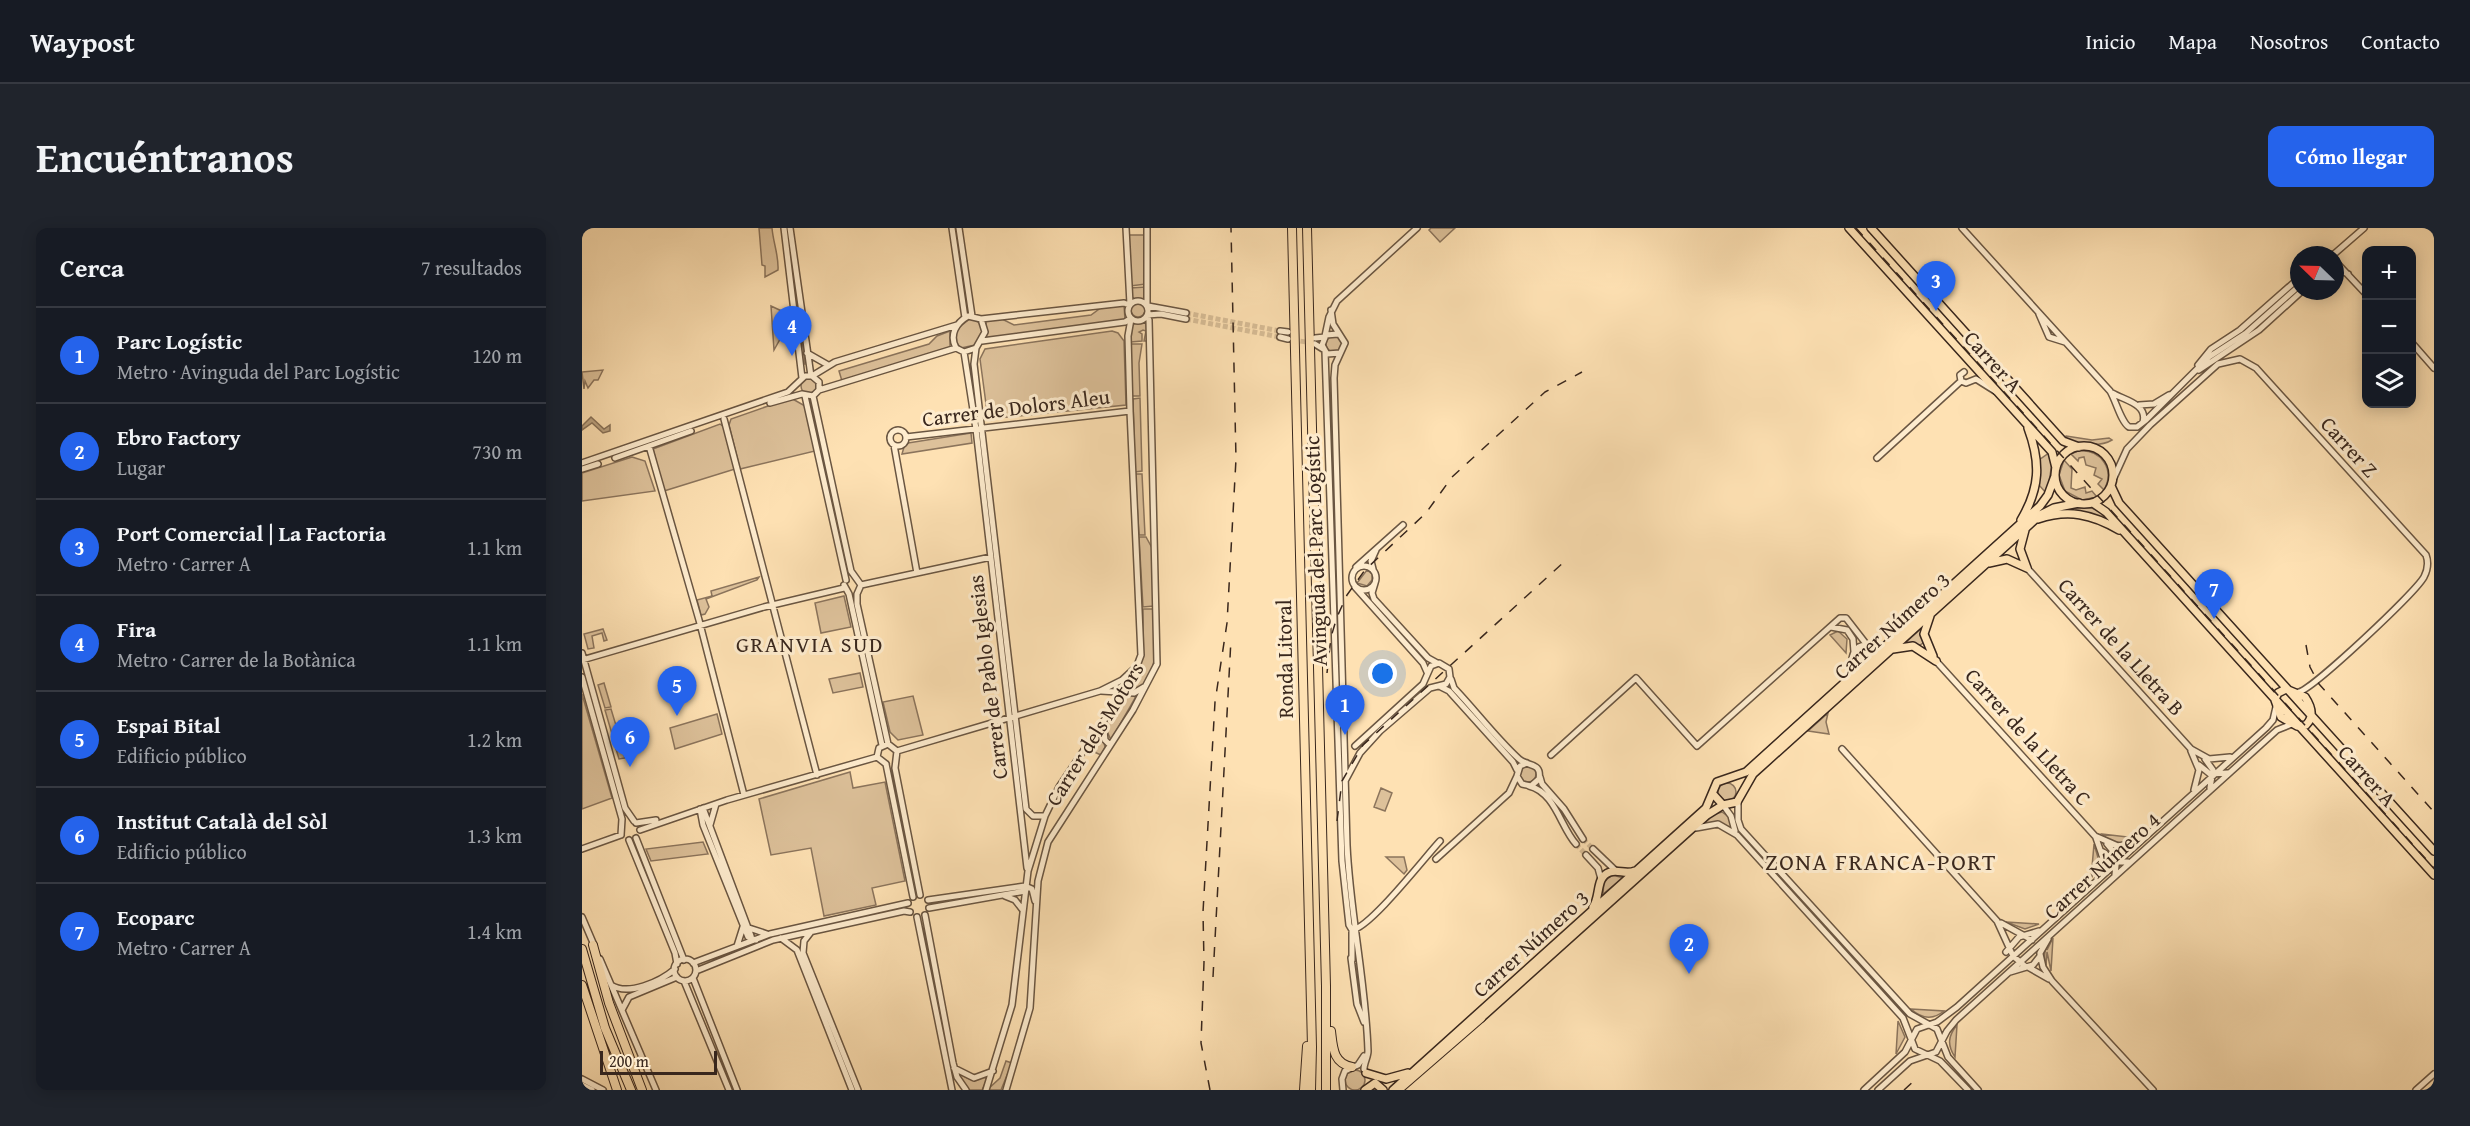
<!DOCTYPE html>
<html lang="es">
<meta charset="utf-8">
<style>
:root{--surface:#171b24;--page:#20242c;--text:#f1f3f6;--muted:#9ea1a6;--line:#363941;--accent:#2563eb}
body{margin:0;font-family:"Gentium Book Plus",serif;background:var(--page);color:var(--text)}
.controls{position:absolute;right:18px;top:18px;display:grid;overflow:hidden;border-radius:12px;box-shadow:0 3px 15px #0003}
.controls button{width:54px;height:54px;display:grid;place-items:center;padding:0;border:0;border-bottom:2px solid var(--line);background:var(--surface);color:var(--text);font:30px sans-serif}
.compass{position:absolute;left:1708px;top:18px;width:54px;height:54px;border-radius:50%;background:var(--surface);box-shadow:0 3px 15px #0003;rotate:293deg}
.scale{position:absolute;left:18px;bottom:15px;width:117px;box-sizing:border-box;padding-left:6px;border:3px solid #39271d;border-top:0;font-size:16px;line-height:21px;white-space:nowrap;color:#39271d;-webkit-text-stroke:4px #feecce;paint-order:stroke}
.you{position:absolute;left:801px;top:446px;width:21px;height:21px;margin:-15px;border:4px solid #fff;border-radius:50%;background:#1a73e8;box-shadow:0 0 0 9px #1a73e833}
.badge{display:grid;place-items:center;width:39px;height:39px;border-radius:50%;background:var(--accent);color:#fff;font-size:20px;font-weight:700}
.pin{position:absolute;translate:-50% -50px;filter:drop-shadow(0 2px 3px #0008)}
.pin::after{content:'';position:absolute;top:32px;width:21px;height:18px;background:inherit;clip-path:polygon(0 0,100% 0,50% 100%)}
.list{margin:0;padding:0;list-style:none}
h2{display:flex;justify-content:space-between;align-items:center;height:78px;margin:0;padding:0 24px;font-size:26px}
h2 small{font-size:20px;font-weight:400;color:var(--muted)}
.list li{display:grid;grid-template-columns:39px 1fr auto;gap:18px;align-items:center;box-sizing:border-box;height:96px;padding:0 24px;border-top:2px solid var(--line)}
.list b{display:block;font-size:22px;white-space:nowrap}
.list p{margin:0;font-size:20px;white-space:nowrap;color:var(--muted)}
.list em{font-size:20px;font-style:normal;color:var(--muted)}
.icon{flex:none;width:33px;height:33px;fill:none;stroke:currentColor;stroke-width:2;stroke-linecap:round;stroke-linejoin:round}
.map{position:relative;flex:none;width:1852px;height:862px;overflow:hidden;border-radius:12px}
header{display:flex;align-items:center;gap:36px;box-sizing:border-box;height:84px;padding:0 30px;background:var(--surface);border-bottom:2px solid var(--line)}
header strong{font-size:28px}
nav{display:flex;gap:33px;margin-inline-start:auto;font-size:21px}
.intro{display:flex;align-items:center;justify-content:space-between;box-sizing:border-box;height:144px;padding:0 36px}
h1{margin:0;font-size:42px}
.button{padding:15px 27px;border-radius:12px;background:var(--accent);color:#fff;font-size:21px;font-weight:700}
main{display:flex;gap:36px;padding:0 36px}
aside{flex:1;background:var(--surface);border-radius:12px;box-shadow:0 3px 15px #0003}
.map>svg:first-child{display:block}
.green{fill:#ddc19a;stroke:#8b745c;stroke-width:1.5}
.water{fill:#bba280;stroke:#877158;stroke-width:1.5}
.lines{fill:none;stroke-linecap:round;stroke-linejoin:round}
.minor-tunnel{stroke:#d7bc95;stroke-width:5;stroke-dasharray:5 2.5;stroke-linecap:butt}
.minor-casing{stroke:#6a5642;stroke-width:8}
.major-casing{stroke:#39271d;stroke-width:10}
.highway-casing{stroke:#39271d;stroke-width:10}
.minor{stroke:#feecce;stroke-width:5}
.major{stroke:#fee1b3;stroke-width:7}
.highway{stroke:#fee1b3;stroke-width:8}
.rail{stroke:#39271d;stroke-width:1.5;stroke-dasharray:10 10;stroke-linecap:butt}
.labels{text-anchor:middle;stroke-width:6;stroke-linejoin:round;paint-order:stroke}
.street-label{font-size:21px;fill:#39271d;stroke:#feecce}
.neighbourhood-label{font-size:22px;letter-spacing:1.5px;fill:#39271d;stroke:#feecce}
.quarter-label{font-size:24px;letter-spacing:1.5px;fill:#39271d;stroke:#feecce}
</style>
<header>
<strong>Waypost</strong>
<nav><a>Inicio</a><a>Mapa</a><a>Nosotros</a><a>Contacto</a></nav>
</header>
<div class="intro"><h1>Encuéntranos</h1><a class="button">Cómo llegar</a></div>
<main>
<aside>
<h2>Cerca<small>7 resultados</small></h2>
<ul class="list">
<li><span class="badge">1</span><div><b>Parc Logístic</b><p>Metro · Avinguda del Parc Logístic</p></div><em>120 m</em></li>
<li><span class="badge">2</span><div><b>Ebro Factory</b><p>Lugar</p></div><em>730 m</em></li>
<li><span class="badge">3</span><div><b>Port Comercial | La Factoria</b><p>Metro · Carrer A</p></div><em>1.1 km</em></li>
<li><span class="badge">4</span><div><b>Fira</b><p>Metro · Carrer de la Botànica</p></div><em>1.1 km</em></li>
<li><span class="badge">5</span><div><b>Espai Bital</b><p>Edificio público</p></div><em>1.2 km</em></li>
<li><span class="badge">6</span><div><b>Institut Català del Sòl</b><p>Edificio público</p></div><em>1.3 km</em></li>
<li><span class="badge">7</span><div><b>Ecoparc</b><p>Metro · Carrer A</p></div><em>1.4 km</em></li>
</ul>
</aside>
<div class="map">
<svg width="1852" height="862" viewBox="0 0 1852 862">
<rect width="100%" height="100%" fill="#fee1b3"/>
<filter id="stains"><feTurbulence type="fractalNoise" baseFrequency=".00333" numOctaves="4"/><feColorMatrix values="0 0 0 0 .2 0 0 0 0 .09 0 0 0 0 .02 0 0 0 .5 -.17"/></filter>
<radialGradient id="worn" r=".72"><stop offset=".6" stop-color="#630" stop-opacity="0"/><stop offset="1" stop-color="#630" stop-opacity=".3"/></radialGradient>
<path class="green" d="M 177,0 L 190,0 C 191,14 197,28 196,42 L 183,49 L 183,38 L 180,37 Z
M 204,0 L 206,0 L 223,136 L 221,136 Z
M 849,0 L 873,0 L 858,14 L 847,2 Z
M 547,7 L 562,7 L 564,56 L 548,58 Z
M 564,59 L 563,73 L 550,72 L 548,60 Z
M549 82a7 7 0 1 1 14 0a7 7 0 1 1-14 0Z
M 542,77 L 543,92 L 404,110 L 404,93 L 420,91 L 432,97 L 509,87 L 520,79 Z
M 189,78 L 204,85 L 202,104 L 192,122 Z
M 389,90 L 398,95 L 401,104 L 393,117 L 379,120 L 373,113 L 375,101 Z
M 564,91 L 565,113 L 562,113 L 564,103 L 561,102 L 557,104 L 560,106 L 560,113 L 549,114 L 550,95 Z
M 368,103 L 368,119 L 260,153 L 257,143 L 347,116 L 355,108 Z
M 530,103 L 536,105 L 542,113 L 544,177 L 406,191 L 398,131 L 403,121 Z
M744 116a8 8 0 1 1 16 0a8 8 0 1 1-16 0Z
M 560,116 L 557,135 L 558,168 L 550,168 L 549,116 Z
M 21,142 L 16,152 L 12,152 L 6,160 L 3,153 L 2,161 L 0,144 Z
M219 158a8 8 0 1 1 16 0a8 8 0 1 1-16 0Z
M 209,170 L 223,178 L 233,223 L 158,241 L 147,197 L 149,191 Z
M 558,170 L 560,243 L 553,244 L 551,171 Z
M 230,173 L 268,347 L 265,347 L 227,174 Z
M 138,196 L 142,199 L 153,241 L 82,263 L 71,221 Z
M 389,205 L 390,215 L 320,226 L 322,219 L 326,215 Z
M 1484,208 L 1510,212 L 1527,210 L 1530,212 C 1517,220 1495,216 1482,211 Z
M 1496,223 C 1520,221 1533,242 1522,262 L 1516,256 L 1520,251 L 1512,247 L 1514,240 L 1504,237 L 1502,229 L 1497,230 L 1496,233 L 1489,226 Z
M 1467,225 L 1470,235 L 1465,266 L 1457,257 L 1457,232 Z
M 50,229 L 63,233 L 73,263 L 0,273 L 0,245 Z
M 1482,232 L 1490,241 L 1489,260 L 1494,262 L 1503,259 L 1504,265 L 1510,263 L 1515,269 L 1500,272 L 1483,263 L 1477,247 Z
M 553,246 L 560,246 L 563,307 L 557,307 Z
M 1510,280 L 1522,286 L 1518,290 L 1481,284 L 1478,281 Z
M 557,309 L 564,309 L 570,320 L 572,378 L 561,379 Z
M 785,342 L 790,346 L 790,352 L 785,358 L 775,355 Z
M 177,349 L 175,352 L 124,371 L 127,379 L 123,386 L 119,387 L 115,372 L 130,368 L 129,363 Z
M 262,368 L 269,399 L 239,405 L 233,375 Z
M 561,381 L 572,381 C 572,407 580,445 555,463 L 549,456 L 561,428 Z
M 1342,398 L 1341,415 L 1338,417 L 1322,416 Z
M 21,401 L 25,412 L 22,413 L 20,405 L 10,408 L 12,420 L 6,421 L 2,406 Z
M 1256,403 L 1265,411 L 1264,425 L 1248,407 Z
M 1283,421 L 1292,424 L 1273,439 L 1274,429 Z
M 278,445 L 281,459 L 251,465 L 247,451 Z
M 22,455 L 29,479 L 23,480 L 16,457 Z
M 0,466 L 30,570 L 0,581 Z
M 542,466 L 553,466 L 553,470 L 529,512 L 523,499 Z
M 331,468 L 341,507 L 316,512 L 308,504 L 301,474 Z
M 29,481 L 36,504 L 30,506 L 23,482 Z
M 1246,485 L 1244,494 L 1247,506 L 1226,503 Z
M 135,486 L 140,506 L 93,521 L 88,500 Z
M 519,501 L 523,519 L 519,527 L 510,523 L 512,511 Z
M 36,506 L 43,530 L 37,531 L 30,508 Z
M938 546a8 8 0 1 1 16 0a8 8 0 1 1-16 0Z
M 268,544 L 271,560 L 303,554 L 323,653 L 290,660 L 294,677 L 242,688 L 229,620 L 189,627 L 177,571 Z
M1136 564a9 9 0 1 1 18 0a9 9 0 1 1-18 0Z
M 799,560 L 810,565 L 803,583 L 792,579 Z
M 1140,584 L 1147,589 L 1150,600 L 1136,595 L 1120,595 L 1130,587 Z
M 1520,606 L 1554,610 C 1542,617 1530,616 1520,606 Z
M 121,614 L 126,626 L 69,633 L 64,621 Z
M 1512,616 L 1517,633 L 1509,651 Z
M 804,629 L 822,629 L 825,642 L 822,646 Z
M 1031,647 L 1041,650 L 1021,666 L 1022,653 Z
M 1424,694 L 1457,696 L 1443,701 Z
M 342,700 L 368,833 L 366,833 L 340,701 Z
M 1471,710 L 1469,743 L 1465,724 L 1464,738 C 1461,727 1463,721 1468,711 L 1465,722 Z
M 1329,781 L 1362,783 C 1351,792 1340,791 1329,781 Z
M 1316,793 L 1323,809 L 1314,826 Z
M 1375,797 L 1373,829 C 1365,817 1366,808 1375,797 Z
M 424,833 L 430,835 L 419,862 L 405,862 L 418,850 Z
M763 852a10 10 0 1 1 20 0a10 10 0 1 1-20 0Z
M 375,845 L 390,852 L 407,847 L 400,862 L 386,862 Z"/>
<path class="water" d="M 9,189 L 22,201 L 28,197 L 28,203 L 21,205 L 10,195 L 0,202 L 0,198 Z"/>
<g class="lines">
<path class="minor-tunnel" d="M 604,85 L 698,103
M 604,91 L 698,109
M 711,112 L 731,115
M 1001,611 L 1011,621
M 994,616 L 1004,627"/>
<defs>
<path id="minor" d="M 202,0 L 220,150
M 208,0 L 229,148
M 370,0 L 383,90
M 377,0 L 390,88
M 544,0 L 548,76
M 565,0 L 565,77
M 1380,0 L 1528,163 C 1534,173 1539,194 1547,199 L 1555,199 L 1564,192 L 1627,129 L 1664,105 L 1717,58
M 1737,27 L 1742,24 L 1750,27
M 1751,27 L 1782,0
M 1753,33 L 1784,66
M 1753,40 L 1766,46
M546 83a10 10 0 1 1 20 0a10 10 0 1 1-20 0Z
M 566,78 L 604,85
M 749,82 L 751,96 L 763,115 L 753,137 L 752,150 L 765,617 C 768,685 784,755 786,823 C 786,829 782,835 782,841
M 1457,86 L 1467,109 L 1483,114
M 565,87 L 579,86 L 604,91
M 386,88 L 399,91 L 403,104 L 394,120 L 382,124 L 374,120 C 367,107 374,95 386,88 Z
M 399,91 L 542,75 L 547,77
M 698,103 L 706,104
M 756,106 L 744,107 L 740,117 L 745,126 L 758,125
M 743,108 L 747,89 L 755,73 L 835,0
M 698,109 L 706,111
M 733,110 L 743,109
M 400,113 L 543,94 L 548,91
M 1830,115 L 1852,140
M 733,116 L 741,121
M 394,120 L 392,136 L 444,581 L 451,588 L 463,588
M 743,123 L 760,633 L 767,697 L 770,702 L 770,732
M 382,124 L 394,201 L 445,640
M 225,125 L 246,137
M 1616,137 L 1629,121 L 1658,102 L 1717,50
M 1617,142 L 1677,102 L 1720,63
M 230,148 L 253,134 L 375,97
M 1379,153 L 1384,155 L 1394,151 L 1413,163
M 1379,153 L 1378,147 L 1382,144
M 237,162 L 374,120
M 1530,165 C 1542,172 1566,176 1561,194
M 223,168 L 264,352
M 231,168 L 269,343 L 279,357
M 188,175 L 220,166 L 231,168
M 1557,177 L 1572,176 L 1587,167
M 142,191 L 235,547
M308 210a8 8 0 1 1 16 0a8 8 0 1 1-16 0Z
M 324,209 L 548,183
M 312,217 L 335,345
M 67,218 L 117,392 L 162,567
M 33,230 L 109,203
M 1295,230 L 1379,153
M 0,235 L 206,164 L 223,148 L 230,148 L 237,154 L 237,162 L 231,168
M 0,241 L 16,236
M 1530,254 L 1545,221 L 1568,197 L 1636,136 L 1658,131 L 1674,140 L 1844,327 C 1847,335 1846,341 1842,349 C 1833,365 1732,460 1717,464
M770 350a12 12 0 1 1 24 0a12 12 0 1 1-24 0Z
M 774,339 L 821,297
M 1445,340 L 1609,521 L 1627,531 L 1648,529
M 791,341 L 789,333 L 794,322
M 793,355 L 790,365 L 792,371 L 846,430 L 855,435
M 262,357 L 267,366 L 300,517
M 279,357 L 275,366 L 275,376 L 306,516
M 279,357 L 409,329
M 773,359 L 841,435 L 845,444
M 1249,399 L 1265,402 L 1271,411 L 1272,424
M 0,425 L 43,580 L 52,593
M 0,432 L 182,379 L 262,360
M 1354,433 L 1513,608 L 1536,618 L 1554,615
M 0,449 L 40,591 L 39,607
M 1266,450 C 1271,439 1266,418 1284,417 C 1292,416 1297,420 1304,417
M 869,451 L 872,460 C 894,483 914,510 937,531 C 946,539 960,534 957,551 L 949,558 L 940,556 L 935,548 L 938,538 L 945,535
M 859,459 L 867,463 L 931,534 L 935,542
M 519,463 L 552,465 L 562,459
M 521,494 L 523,512 L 528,517
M 1260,521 L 1415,693 L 1431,728 L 1444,739
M 315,523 L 518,463 L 540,452 L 553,440
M 315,523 L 313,540 L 338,667
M 1609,523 L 1617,542 L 1612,562
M 969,527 L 1054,450 L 1115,518 L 1258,390 L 1264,390 L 1285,417
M 1623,531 L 1631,542 L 1628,560
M 304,536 L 331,669
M 304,536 L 295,529 L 297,520 L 306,516 L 315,523
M 1617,537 L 1628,546 L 1646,545
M 958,549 L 960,556 L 982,581 L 1001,611
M 763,553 L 778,525 L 798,503 L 848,460 L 864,456 L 868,449 L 867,441 L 857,435 L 849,438 L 841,456 L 773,518
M 947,558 C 973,564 979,600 994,616
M 1156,572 L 1156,592 L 1159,601 L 1328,786 L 1355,801 L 1366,829 L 1396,862
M 1141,577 L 1149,588 L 1153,603
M 121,580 L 169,708
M 118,581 L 121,597 L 166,709 L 174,712
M 54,595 L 74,592
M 128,597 L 134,576
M 1114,600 L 1136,596 L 1155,607 L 1321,790 L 1333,821 L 1358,833 L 1386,862
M 58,602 L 145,572 L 295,529
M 54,610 L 102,732
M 1514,610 L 1521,630 L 1516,649
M 47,612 L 93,725 L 95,736
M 1525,616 L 1535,628 L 1533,647
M 0,621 L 39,607
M 1011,621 L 1034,643
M 1521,624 L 1533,634 L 1546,634
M 1004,627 L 1016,640 L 1019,651
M 854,631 L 927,565 L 935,548
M 423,668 L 433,672 L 440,681
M 346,672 L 443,658 L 450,661 L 453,673
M 347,680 L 443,663
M 343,687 L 371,835 L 375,849 L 384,862
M 0,689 L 12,717
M 335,689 L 370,862
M 1419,695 L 1450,712
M 167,700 L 185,706
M 770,702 C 788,700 843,629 858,613
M 229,704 L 222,713 L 221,725 L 276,862
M 199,710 L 215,722 L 270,862
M 155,718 L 161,699
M 1424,724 L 1437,709 L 1457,703
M 1458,725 L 1466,711
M 1458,726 L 1461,739 L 1470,753 L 1571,862
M 769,730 L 775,776 L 782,794
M 18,731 L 74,862
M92 742a11 11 0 1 1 22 0a11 11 0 1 1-22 0Z
M 111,735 L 188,706 L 326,675
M 1446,739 L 1467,751
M 114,743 L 191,712 L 322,683 L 328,684
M 1428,744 L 1451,737 L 1458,728
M 111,750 L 155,862
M 102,753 L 147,862
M 29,757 C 46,768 78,754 93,741
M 40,782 L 47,769 L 95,749
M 372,840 L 392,850 L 411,843
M 0,851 L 21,862
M 0,857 L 10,862
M 404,862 L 430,777 L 446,643 L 463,588 L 477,559 L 533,476 L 553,443 L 559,427 L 548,183 L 546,108 L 549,91
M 424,862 L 448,780 L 456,653 L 466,614 L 551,482 L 575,436 L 567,92 L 565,88
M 761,862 L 760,851 L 763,843 L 776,837 L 782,828
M 1282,862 L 1323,824 L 1335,801 L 1355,794 L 1375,779 L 1684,500 L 1691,492 L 1694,479
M 1296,862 L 1328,833 L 1354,824 L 1365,803 L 1374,792 L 1695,502 L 1710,496
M 1834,862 L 1852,846"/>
<path id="major" d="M 1267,0 L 1470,224 L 1474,240
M 1289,0 L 1481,213 L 1497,219
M1473 247a29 29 0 1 1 58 0a29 29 0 1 1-58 0Z
M 1529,258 L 1537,275 L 1852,623
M 1511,275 L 1524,284 L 1852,647
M 1456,291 C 1486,281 1510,286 1537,302
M 1439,292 C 1458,260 1459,235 1446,200
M 1443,302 L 1438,321 L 1445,340
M 1407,335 L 1425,331 L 1445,340
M 1348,388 L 1342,406 L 1351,428
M 1311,421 L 1331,418 L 1354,433
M 1693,471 L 1696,465 L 1704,461 L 1723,469 C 1729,478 1733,488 1724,497 L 1718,498
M 1693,472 L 1699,489 L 1715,498
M 1131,566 L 1141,577 L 1155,574 L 1171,546 L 1458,287 L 1472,280 L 1497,275
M 1011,679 C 1019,668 1013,649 1028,644 C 1036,641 1044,647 1053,643
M 899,790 L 1125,587 L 1141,577
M 784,845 L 804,851 L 826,845
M 783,862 L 793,855 L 801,862
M 811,862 L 1124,580 L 1135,554 L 1164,544 L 1458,278 L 1466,267 L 1473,248"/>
<path id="highway" d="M 710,0 L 730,819 L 729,862
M 725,0 L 744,758 L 744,862
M 11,717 L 27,775 L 60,862
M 0,721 L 23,800 L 49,862
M 0,757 L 35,862
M 749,803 C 751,820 751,835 770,839
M 722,862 L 725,818
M 816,862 L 899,790"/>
</defs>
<use href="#minor" class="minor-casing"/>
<use href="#major" class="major-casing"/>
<use href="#highway" class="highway-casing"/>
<use href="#minor" class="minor"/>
<use href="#major" class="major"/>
<use href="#highway" class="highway"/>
<path class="rail" d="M 1274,0 L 1852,640
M 1724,417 L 1728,439 L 1737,456 L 1852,584
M 745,445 L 749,409 L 755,389 L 765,367 L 783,342 L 844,285 L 870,249 L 963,164 L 1000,144
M 755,593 L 760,553 L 781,517 L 982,334
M 631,749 L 649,411
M 628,862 L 619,815 L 622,734 L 621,684 L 633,474 L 645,395 L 654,231 L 649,0
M 1322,862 L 1334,851"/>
</g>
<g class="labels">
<g class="street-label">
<text transform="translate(1411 134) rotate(48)" y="7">Carrer A</text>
<text transform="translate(434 180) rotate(-7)" y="7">Carrer de Dolors Aleu</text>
<text transform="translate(1767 219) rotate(48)" y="7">Carrer Z</text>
<text transform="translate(734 323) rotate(-92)" y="7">Avinguda del Parc Logístic</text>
<text transform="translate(1310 398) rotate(-42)" y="7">Carrer Número 3</text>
<text transform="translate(1539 419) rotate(48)" y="7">Carrer de la Lletra B</text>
<text transform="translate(703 431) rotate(-91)" y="7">Ronda Litoral</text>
<text transform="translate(406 449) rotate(-97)" y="7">Carrer de Pablo Iglesias</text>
<text transform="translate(513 506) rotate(-58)" y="7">Carrer dels Motors</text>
<text transform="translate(1446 509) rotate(48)" y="7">Carrer de la Lletra C</text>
<text transform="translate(1785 548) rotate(48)" y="7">Carrer A</text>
<text transform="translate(1520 638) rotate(-42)" y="7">Carrer Número 4</text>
<text transform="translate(949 716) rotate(-42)" y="7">Carrer Número 3</text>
</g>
<g class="neighbourhood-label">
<text x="228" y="424">GRANVIA SUD</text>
</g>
<g class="quarter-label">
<text x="1299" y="642">ZONA FRANCA-PORT</text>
</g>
</g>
<rect width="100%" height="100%" filter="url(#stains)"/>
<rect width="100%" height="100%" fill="url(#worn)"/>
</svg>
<div class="controls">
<button>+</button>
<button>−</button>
<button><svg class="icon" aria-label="layers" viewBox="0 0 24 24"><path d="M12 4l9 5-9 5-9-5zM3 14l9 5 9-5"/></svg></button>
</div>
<svg class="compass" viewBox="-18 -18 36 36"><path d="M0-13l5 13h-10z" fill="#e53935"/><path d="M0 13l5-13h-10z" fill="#9ea1a6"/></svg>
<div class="scale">200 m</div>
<div class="you"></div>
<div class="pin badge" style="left:763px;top:507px">1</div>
<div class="pin badge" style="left:1107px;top:746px">2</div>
<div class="pin badge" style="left:1354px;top:83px">3</div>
<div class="pin badge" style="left:210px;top:128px">4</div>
<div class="pin badge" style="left:95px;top:488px">5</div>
<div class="pin badge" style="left:48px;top:539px">6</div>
<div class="pin badge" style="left:1632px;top:391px">7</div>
</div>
</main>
